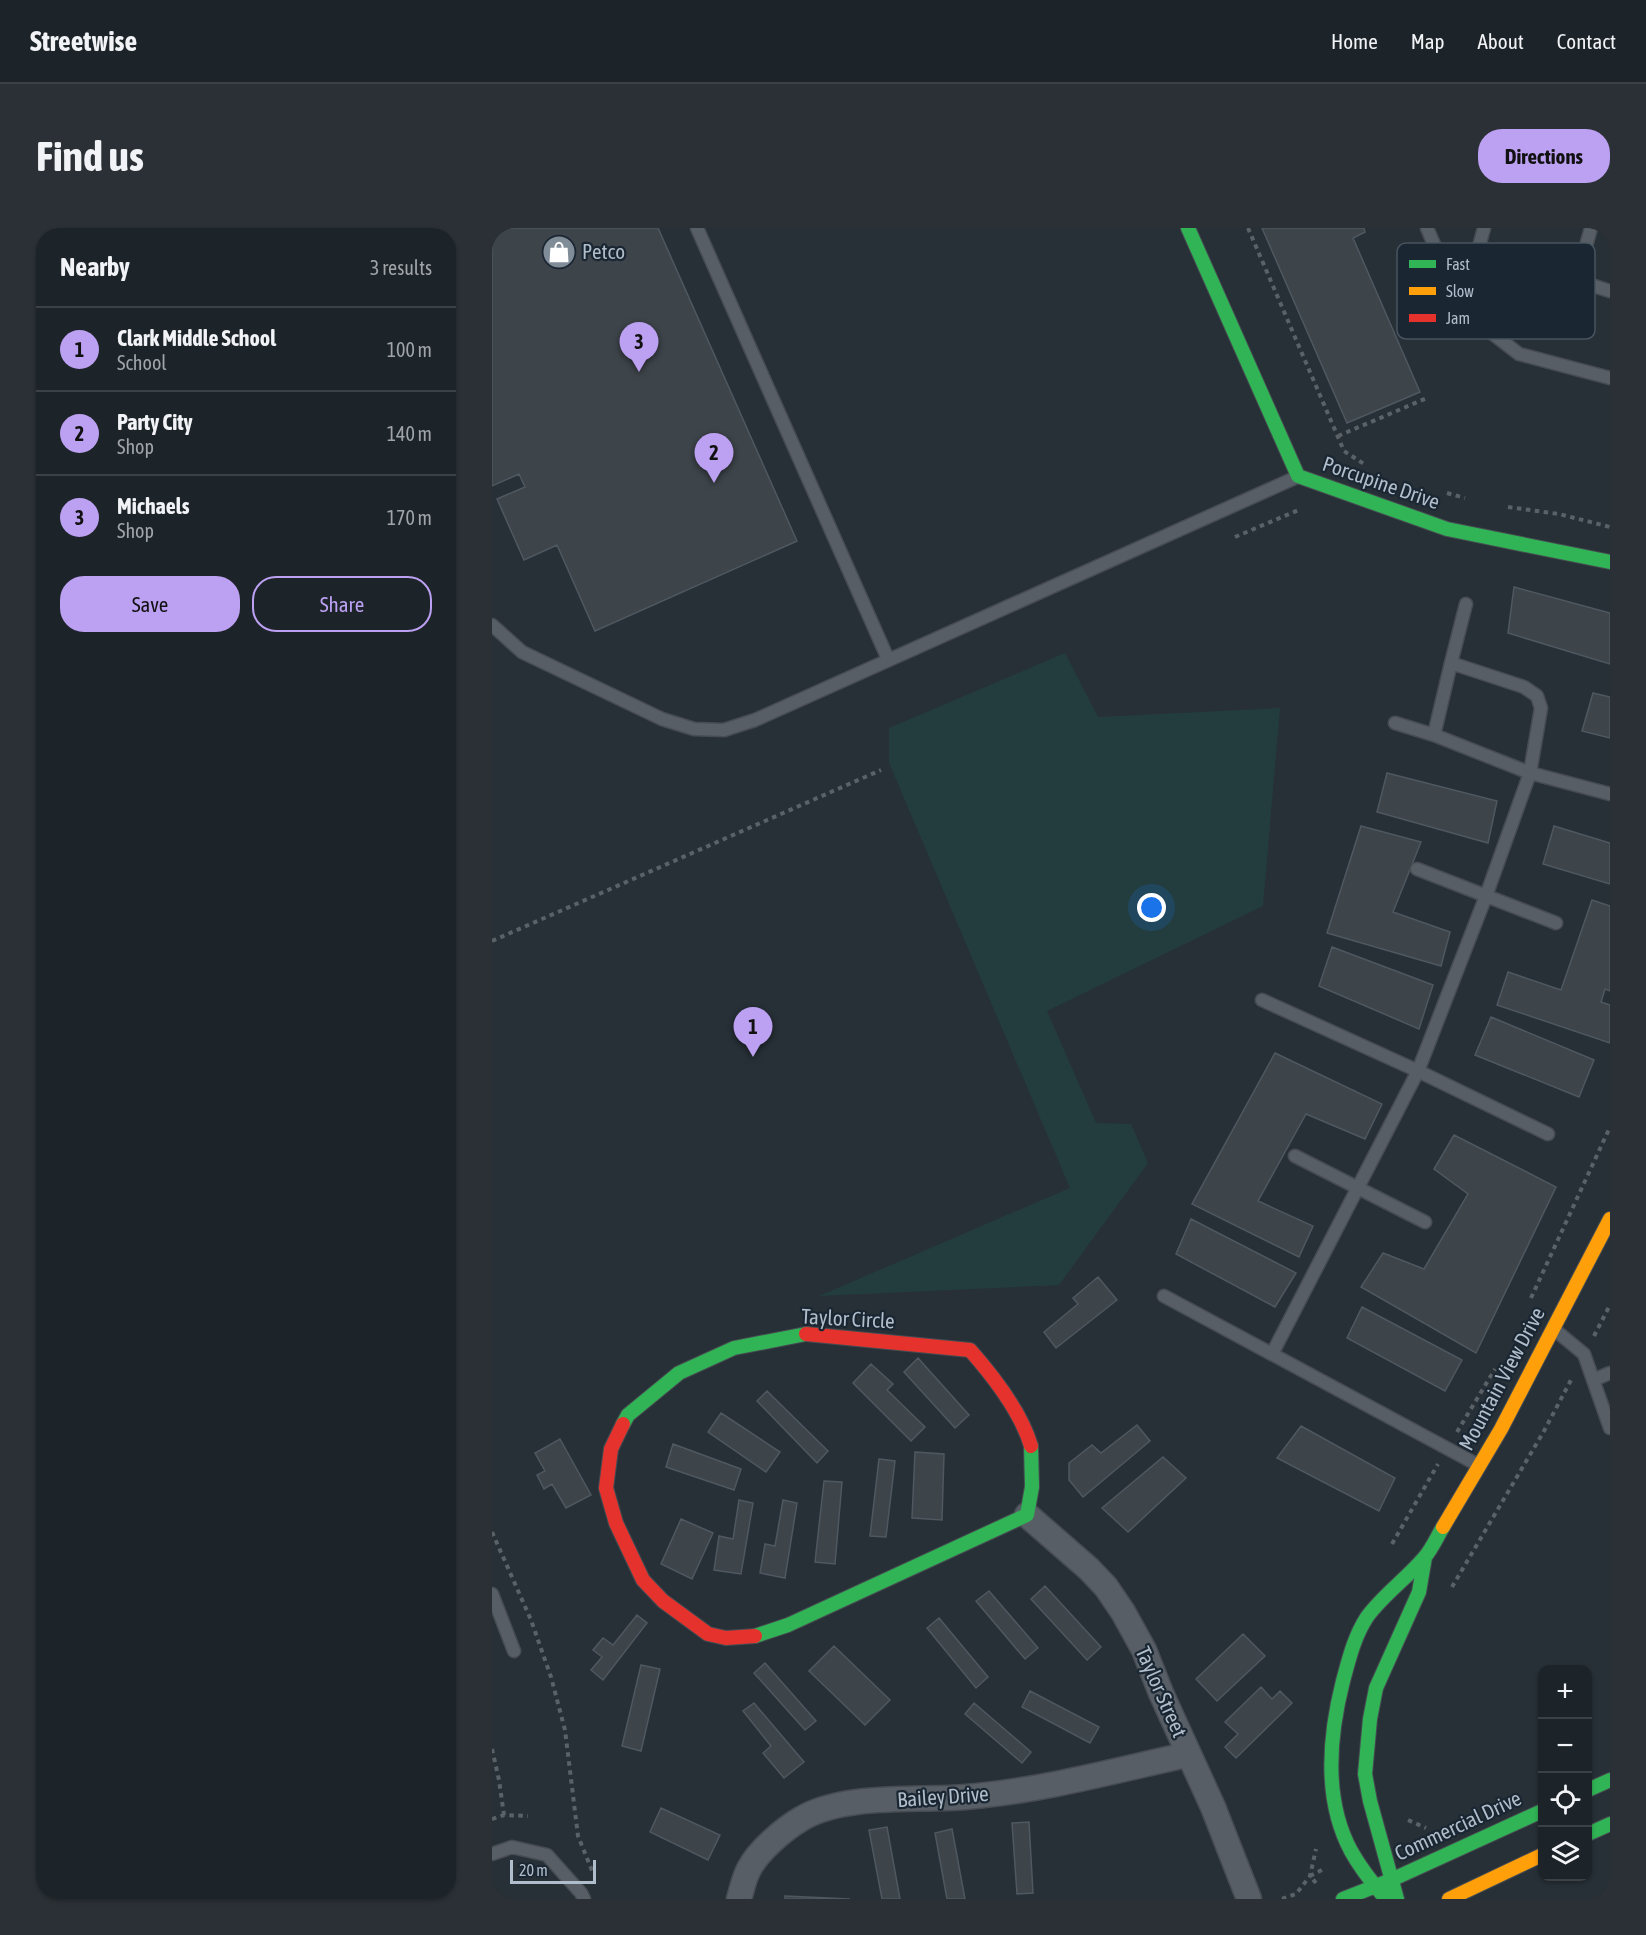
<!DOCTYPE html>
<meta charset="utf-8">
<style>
:root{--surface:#1d2429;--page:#2a3035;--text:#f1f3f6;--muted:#a0a4a8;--line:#3b4146;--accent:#bca0f2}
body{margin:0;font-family:"Asap Condensed",sans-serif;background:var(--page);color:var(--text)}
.controls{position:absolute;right:18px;bottom:18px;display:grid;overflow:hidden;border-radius:12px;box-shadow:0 2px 4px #0004}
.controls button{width:54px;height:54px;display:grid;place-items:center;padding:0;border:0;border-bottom:2px solid var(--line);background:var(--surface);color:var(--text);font:30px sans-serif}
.scale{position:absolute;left:18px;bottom:15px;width:86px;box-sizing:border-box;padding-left:6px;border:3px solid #b0bdca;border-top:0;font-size:16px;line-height:21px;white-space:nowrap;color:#b0bdca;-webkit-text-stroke:4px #1a2733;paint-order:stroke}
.you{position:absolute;left:660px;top:680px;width:21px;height:21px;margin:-15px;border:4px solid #fff;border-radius:50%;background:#1a73e8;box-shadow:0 0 0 9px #1a73e833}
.badge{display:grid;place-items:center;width:39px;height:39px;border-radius:50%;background:var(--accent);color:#111;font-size:20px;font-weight:700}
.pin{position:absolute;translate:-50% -50px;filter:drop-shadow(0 2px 3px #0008)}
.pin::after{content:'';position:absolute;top:32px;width:21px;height:18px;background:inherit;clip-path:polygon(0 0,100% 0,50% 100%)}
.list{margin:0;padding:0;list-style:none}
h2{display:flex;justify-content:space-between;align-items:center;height:78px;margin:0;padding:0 24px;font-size:26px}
h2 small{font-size:20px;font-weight:400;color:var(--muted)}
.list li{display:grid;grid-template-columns:39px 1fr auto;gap:18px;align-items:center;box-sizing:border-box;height:84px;padding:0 24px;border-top:2px solid var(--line)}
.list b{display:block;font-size:22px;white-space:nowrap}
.list p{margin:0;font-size:20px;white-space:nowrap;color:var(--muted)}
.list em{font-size:20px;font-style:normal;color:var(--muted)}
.actions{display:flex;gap:12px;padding:18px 24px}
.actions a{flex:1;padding:14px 0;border:2px solid var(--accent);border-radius:24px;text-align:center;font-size:21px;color:var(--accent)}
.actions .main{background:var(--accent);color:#111}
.icon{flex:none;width:33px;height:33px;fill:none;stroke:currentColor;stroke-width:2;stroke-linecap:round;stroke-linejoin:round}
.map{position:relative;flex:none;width:1118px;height:1671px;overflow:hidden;border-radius:24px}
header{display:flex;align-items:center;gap:36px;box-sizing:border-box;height:84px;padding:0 30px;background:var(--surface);border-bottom:2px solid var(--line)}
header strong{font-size:28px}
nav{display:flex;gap:33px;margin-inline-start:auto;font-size:21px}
.intro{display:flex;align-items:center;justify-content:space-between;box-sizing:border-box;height:144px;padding:0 36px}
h1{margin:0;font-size:42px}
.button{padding:15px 27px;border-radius:24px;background:var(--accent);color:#111;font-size:21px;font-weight:700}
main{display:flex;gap:36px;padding:0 36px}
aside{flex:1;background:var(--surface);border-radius:24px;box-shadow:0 2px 4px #0004}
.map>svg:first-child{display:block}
.green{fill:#233d3e}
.building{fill:#3d444a;stroke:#4f5860;stroke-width:1.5}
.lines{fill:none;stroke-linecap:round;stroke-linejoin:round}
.lane-casing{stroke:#464c52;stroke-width:15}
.street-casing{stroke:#464c52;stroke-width:27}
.fast-casing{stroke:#464c52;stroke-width:16}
.slow-casing{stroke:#464c52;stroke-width:16}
.jam-casing{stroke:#464c52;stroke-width:16}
.path{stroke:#5a6268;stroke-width:4;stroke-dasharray:4.5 4.5;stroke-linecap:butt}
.lane{stroke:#585e66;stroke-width:12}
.street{stroke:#585e66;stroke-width:24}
.fast{stroke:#30b455;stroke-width:14}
.slow{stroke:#ff9f0a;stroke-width:14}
.jam{stroke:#e5322d;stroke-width:14}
.labels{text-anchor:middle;stroke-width:4.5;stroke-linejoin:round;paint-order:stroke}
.poi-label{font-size:21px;fill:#b0bdca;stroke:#1a2733;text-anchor:start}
.street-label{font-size:21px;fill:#b0bdca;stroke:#1a2733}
.key{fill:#1a2733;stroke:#475460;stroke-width:1.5}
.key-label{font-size:16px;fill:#b0bdca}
</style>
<header>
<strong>Streetwise</strong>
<nav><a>Home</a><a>Map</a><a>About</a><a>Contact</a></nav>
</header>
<div class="intro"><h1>Find us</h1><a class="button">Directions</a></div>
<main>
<aside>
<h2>Nearby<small>3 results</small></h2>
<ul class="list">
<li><span class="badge">1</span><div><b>Clark Middle School</b><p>School</p></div><em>100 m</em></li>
<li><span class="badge">2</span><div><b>Party City</b><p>Shop</p></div><em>140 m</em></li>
<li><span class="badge">3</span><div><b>Michaels</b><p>Shop</p></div><em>170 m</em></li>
</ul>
<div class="actions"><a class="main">Save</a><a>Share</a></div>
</aside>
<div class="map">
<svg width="1118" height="1671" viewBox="0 0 1118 1671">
<rect width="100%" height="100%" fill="#273037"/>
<path class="green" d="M 573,425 L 606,489 L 788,480 L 771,678 L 555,783 L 604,895 L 639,896 L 656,935 L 567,1057 L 327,1068 L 578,960 L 397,535 L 397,500 Z"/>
<path class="building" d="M 0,0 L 166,0 L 305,313 L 103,403 L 65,317 L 32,332 L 5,271 L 33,259 L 27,246 L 0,258 Z
M 770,0 L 872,0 L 873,4 L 861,10 L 928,164 L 855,195 Z
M 1022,359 L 1118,385 L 1118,436 L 1016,405 Z
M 1101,465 L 1118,469 L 1118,510 L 1090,503 Z
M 895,545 L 1005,573 L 996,615 L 885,584 Z
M 869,598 L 929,614 L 901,684 L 958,704 L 949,738 L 835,705 Z
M 1062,598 L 1118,615 L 1118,656 L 1051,636 Z
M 1100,672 L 1118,678 L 1118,763 L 1113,761 L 1109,774 L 1118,777 L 1118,815 L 1005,777 L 1016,744 L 1069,762 Z
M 840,719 L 941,757 L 927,801 L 827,758 Z
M 999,789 L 1102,832 L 1087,869 L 983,827 Z
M 783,825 L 890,876 L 873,911 L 814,886 L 766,973 L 821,998 L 807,1029 L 700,976 Z
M 962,907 L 1064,959 L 984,1125 L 869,1059 L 891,1025 L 932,1041 L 976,966 L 942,941 Z
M 699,991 L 804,1045 L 783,1079 L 684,1026 Z
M 606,1049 L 625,1072 L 564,1120 L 552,1104 L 586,1076 L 581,1070 Z
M 870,1079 L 970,1132 L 953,1163 L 855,1110 Z
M 426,1130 L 477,1187 L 463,1200 L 412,1144 Z
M 379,1136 L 401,1156 L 395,1162 L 433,1199 L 419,1213 L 361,1155 Z
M 275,1163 L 336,1223 L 325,1235 L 265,1173 Z
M 229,1185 L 288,1224 L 274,1244 L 216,1204 Z
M 645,1197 L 658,1213 L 591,1269 L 577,1252 L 577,1235 L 600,1217 L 609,1225 Z
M 809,1198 L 903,1250 L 887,1283 L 785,1230 Z
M 68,1211 L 99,1267 L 74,1280 L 60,1256 L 52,1261 L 45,1247 L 53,1243 L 43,1225 Z
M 181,1216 L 249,1241 L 242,1262 L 174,1239 Z
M 423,1224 L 452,1226 L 450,1292 L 420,1290 Z
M 671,1229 L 694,1250 L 636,1304 L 610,1280 Z
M 387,1231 L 403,1233 L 394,1309 L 378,1308 Z
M 332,1253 L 350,1254 L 343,1336 L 323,1334 Z
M 247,1272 L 261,1275 L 249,1346 L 222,1342 L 227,1308 L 241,1311 Z
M 291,1272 L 305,1275 L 293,1350 L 268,1345 L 273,1316 L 283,1318 Z
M 189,1291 L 221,1305 L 200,1351 L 169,1336 Z
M 553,1358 L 609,1419 L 595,1432 L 539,1371 Z
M 497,1363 L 546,1420 L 533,1431 L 484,1373 Z
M 145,1387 L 155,1395 L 111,1452 L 99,1442 L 110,1429 L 101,1422 L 111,1410 L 121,1417 Z
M 447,1390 L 496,1449 L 484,1460 L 435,1400 Z
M 751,1406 L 773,1428 L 725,1473 L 704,1451 Z
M 342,1418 L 398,1472 L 373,1497 L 317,1443 Z
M 273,1435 L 324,1493 L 313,1502 L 262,1445 Z
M 149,1437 L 168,1441 L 149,1523 L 130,1518 Z
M 769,1459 L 780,1471 L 788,1463 L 800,1475 L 744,1530 L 733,1519 L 746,1506 L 733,1494 Z
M 538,1463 L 607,1499 L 598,1515 L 530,1479 Z
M 262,1475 L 312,1534 L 292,1550 L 271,1525 L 279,1518 L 251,1483 Z
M 482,1475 L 539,1524 L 530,1535 L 473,1486 Z
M 169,1580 L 228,1607 L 216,1632 L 158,1604 Z
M 537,1594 L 541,1665 L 525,1666 L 520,1595 Z
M 395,1599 L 408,1671 L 390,1671 L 377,1602 Z
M 460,1601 L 473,1671 L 455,1671 L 443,1605 Z
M 293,1668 L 358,1671 L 293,1671 Z"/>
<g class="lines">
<defs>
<path id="lane" d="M 205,0 L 396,431
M 935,0 L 970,82 L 1027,126 L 1118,150
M 1099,0 L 1087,43 L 1096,56 L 1118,63
M 970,82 L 992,0
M 0,397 L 30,424 L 170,491 L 202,501 L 232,502 L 263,492 L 805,249
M 959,435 L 974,376
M 903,495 L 942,507 L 1038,545 L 1049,480 L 1045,468 L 1032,459 L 959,435 L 942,507
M 925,641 L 1064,695
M 770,772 L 926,843 L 1056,906
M 803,928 L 933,994
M 672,1068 L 986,1237
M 1063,1102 L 1092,1126 L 1118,1200
M 780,1126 L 926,843 L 994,668 L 1038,545 L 1118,566
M 1101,1152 L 1118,1145
M 0,1366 L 22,1423
M 0,1626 L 20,1619 L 55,1627 L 89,1665 L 92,1671"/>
<path id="street" d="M 535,1287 L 597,1341 L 614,1359 L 631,1384 L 652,1422 L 669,1465 L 721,1579 L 757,1671
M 247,1671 C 250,1661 252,1650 257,1641 C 266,1623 292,1601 309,1591 C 351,1565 426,1573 474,1569 C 547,1563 618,1544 689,1528 L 695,1524"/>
<path id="fast" d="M 696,0 L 806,248 L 955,301 L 1118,334
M 131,1196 L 136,1187 L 187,1145 L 242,1120 L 314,1106
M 263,1408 L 296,1397 L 535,1287 L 540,1259 L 539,1218
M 1096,1562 L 1118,1552
M 1096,1606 L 1118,1596
M 851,1671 L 899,1652 L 1050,1583
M 894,1671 C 881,1656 869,1641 859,1623 C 831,1571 837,1508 851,1453 C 857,1431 862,1409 875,1389 C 891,1367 914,1351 932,1330 C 940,1321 945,1309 951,1299
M 905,1671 L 878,1573 L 873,1546 L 878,1491 L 884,1460 L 927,1364 L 933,1329"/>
<path id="slow" d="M 951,1299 L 1009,1201 L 1118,991
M 957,1671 L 1050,1627"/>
<path id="jam" d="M 314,1106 L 478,1122 C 501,1148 529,1184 539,1218
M 131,1196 L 119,1221 L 114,1260 L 124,1295 L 151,1352 L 171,1373 L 216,1406 L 234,1410 L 263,1408"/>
</defs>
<use href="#lane" class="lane-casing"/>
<use href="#street" class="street-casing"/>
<use href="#fast" class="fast-casing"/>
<use href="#slow" class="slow-casing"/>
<use href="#jam" class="jam-casing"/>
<path class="path" d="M 756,0 L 852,223 L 872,236
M 846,208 L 935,170
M 955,265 L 973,270
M 1016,279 L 1067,286 L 1118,299
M 743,309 L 809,281
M 0,713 L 389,542
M 1039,1070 L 1118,899
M 1102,1108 L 1118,1077
M 965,1204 L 1003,1141
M 0,1304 L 39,1392 L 59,1449 L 73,1502 L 86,1608 L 101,1645
M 900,1316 L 946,1236
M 960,1359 L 1052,1203 L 1079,1152
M 0,1521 L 7,1552 L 12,1587
M 0,1591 L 12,1587 L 36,1588
M 916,1592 L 934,1600
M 824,1655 L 818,1648 L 834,1640
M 790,1671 L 804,1666 L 818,1648 L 824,1621"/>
<use href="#lane" class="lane"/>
<use href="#street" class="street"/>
<use href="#fast" class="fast"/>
<use href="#slow" class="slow"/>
<use href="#jam" class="jam"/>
</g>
<defs>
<symbol id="shop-disc" viewBox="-11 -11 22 22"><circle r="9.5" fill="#808c97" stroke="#1a2733"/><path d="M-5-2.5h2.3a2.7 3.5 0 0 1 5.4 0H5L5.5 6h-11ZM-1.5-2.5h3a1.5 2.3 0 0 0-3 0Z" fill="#fff"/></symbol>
</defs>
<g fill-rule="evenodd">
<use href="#shop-disc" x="48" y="5" width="38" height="38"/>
</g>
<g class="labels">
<g class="poi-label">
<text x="90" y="31">Petco</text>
</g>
<g class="street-label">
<text transform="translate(889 255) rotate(19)" y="7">Porcupine Drive</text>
<text transform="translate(356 1091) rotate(3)" y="7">Taylor Circle</text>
<text transform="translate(1010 1151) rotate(-62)" y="7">Mountain View Drive</text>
<text transform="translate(669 1464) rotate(66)" y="7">Taylor Street</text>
<text transform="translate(451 1569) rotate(-4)" y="7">Bailey Drive</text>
<text transform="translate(966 1598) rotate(-25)" y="7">Commercial Drive</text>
</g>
</g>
<rect x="905" y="15" width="198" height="96" rx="9" class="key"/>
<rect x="917" y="32" width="27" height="8" fill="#30b455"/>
<rect x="917" y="59" width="27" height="8" fill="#ff9f0a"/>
<rect x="917" y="86" width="27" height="8" fill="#e5322d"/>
<g class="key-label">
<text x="954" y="42">Fast</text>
<text x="954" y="69">Slow</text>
<text x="954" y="96">Jam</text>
</g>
</svg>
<div class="controls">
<button>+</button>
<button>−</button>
<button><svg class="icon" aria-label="locate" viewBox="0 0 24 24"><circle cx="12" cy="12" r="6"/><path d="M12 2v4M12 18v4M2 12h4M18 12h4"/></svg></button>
<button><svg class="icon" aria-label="layers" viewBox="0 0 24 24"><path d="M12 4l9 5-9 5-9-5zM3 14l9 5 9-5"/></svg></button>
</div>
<div class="scale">20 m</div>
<div class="you"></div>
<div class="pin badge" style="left:261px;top:829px">1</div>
<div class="pin badge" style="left:222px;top:255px">2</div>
<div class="pin badge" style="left:147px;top:144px">3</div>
</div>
</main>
